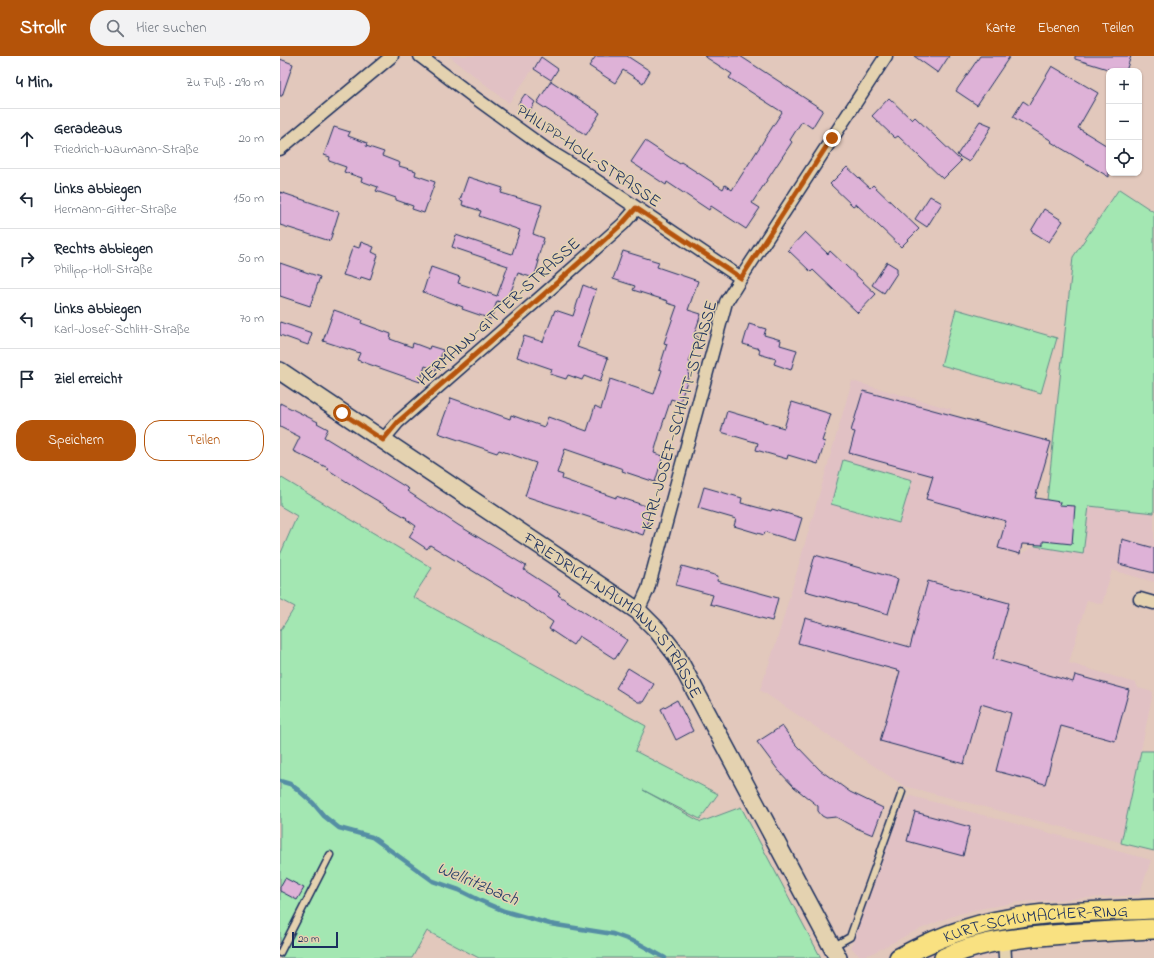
<!DOCTYPE html>
<html lang="de">
<meta charset="utf-8">
<style>
:root{--surface:#fff;--page:#f2f2f3;--text:#1f2937;--muted:#747a83;--line:#e0e1e3;--accent:#b45309}
body{margin:0;font-family:"Indie Flower",sans-serif;background:var(--page);color:var(--text)}
.controls{position:absolute;right:12px;top:12px;display:grid;overflow:hidden;border-radius:8px;box-shadow:0 1px 3px #0004}
.controls button{width:36px;height:36px;display:grid;place-items:center;padding:0;border:0;border-bottom:1px solid var(--line);background:var(--surface);color:var(--text);font:20px sans-serif}
.scale{position:absolute;left:12px;bottom:10px;width:46px;box-sizing:border-box;padding-left:4px;border:2px solid #1b2f5e;border-top:0;font-size:11px;line-height:14px;white-space:nowrap;color:#1b2f5e;-webkit-text-stroke:3px #e4d2b0;paint-order:stroke}
.stop{position:absolute;width:12px;height:12px;margin:-9px;border:3px solid #b45309;border-radius:50%;background:#fff}
.stop.end{background:#b45309;border-color:#fff;box-shadow:0 1px 4px #0008}
.list{margin:0;padding:0;list-style:none}
h2{display:flex;justify-content:space-between;align-items:center;height:52px;margin:0;padding:0 16px;font-size:17px}
h2 small{font-size:13px;font-weight:400;color:var(--muted)}
.list li{display:grid;grid-template-columns:26px 1fr auto;gap:12px;align-items:center;box-sizing:border-box;height:60px;padding:0 16px;border-top:1px solid var(--line)}
.list b{display:block;font-size:15px;white-space:nowrap}
.list p{margin:0;font-size:13px;white-space:nowrap;color:var(--muted)}
.list em{font-size:13px;font-style:normal;color:var(--muted)}
.actions{display:flex;gap:8px;padding:12px 16px}
.actions a{flex:1;padding:9px 0;border:1px solid var(--accent);border-radius:16px;text-align:center;font-size:14px;color:var(--accent)}
.actions .main{background:var(--accent);color:#fff}
.icon{flex:none;width:22px;height:22px;fill:none;stroke:currentColor;stroke-width:2;stroke-linecap:round;stroke-linejoin:round}
.map{position:relative;flex:none;width:874px;height:902px;overflow:hidden}
header{display:flex;align-items:center;gap:24px;box-sizing:border-box;height:56px;padding:0 20px;background:var(--accent);color:#fff}
header strong{font-size:19px}
nav{display:flex;gap:22px;margin-inline-start:auto;font-size:14px}
.search{width:280px;height:36px;background:var(--page);display:flex;align-items:center;gap:10px;box-sizing:border-box;padding:0 14px;border-radius:22px;color:var(--muted);font-size:15px}
main{display:flex}
aside{flex:1;background:var(--surface)}
.map>svg:first-child{display:block}
.built{fill:#e1c1c4}
.green{fill:#a3e7b2;stroke:#5f8b88}
.lines{fill:none;stroke-linecap:round;stroke-linejoin:round}
.stream{stroke:#558ea4;stroke-width:4.5}
.building{fill:#deb2d7;stroke:#1b2f5e}
.lane-casing{stroke:#1b2f5e;stroke-width:9}
.street-casing{stroke:#1b2f5e;stroke-width:15}
.secondary-casing{stroke:#1b2f5e;stroke-width:20}
.primary-casing{stroke:#1b2f5e;stroke-width:22}
.lane{stroke:#e4d2b0;stroke-width:6}
.street{stroke:#e4d2b0;stroke-width:12}
.secondary{stroke:#e4d2b0;stroke-width:17}
.primary{stroke:#f9e181;stroke-width:19}
.route{stroke:#b45309;stroke-width:5}
.labels{text-anchor:middle;stroke-width:3;stroke-linejoin:round;paint-order:stroke}
.street-label{font-size:17px;fill:#1b2f5e;stroke:#e4d2b0}
.water-label{font-size:18px;font-style:italic;fill:#253f6a;stroke:#e4d2b0}
</style>
<header>
<strong>Strollr</strong>
<div class="search"><svg class="icon" aria-label="search" viewBox="0 0 24 24"><circle cx="10" cy="10" r="6"/><path d="M15 15l6 6"/></svg>Hier suchen</div>
<nav><a>Karte</a><a>Ebenen</a><a>Teilen</a></nav>
</header>
<main>
<aside>
<h2>4 Min.<small>Zu Fuß · 290 m</small></h2>
<ul class="list">
<li><svg class="icon" aria-label="ahead" viewBox="0 0 24 24"><path d="M12 20V5M6 11l6-6 6 6"/></svg><div><b>Geradeaus</b><p>Friedrich-Naumann-Straße</p></div><em>20 m</em></li>
<li><svg class="icon" aria-label="left" viewBox="0 0 24 24"><path d="M17 20v-9H6M10 6l-5 5 5 5"/></svg><div><b>Links abbiegen</b><p>Hermann-Gitter-Straße</p></div><em>150 m</em></li>
<li><svg class="icon" aria-label="right" viewBox="0 0 24 24"><path d="M7 20v-9h11M14 6l5 5-5 5"/></svg><div><b>Rechts abbiegen</b><p>Philipp-Holl-Straße</p></div><em>50 m</em></li>
<li><svg class="icon" aria-label="left" viewBox="0 0 24 24"><path d="M17 20v-9H6M10 6l-5 5 5 5"/></svg><div><b>Links abbiegen</b><p>Karl-Josef-Schlitt-Straße</p></div><em>70 m</em></li>
<li><svg class="icon" aria-label="arrive" viewBox="0 0 24 24"><path d="M6 21V4h12l-3 4 3 4H6"/></svg><div><b>Ziel erreicht</b></div></li>
</ul>
<div class="actions"><a class="main">Speichern</a><a>Teilen</a></div>
</aside>
<div class="map">
<svg width="874" height="902" viewBox="0 0 874 902">
<rect width="100%" height="100%" fill="#e2c8bc"/>
<filter id="ink" filterUnits="userSpaceOnUse"><feTurbulence type="fractalNoise" baseFrequency=".025" numOctaves="2"/><feDisplacementMap in="SourceGraphic" scale="8" xChannelSelector="R" yChannelSelector="G"/><feConvolveMatrix kernelMatrix="1 2 1 2 8 2 1 2 1" color-interpolation-filters="sRGB"/></filter>
<g filter="url(#ink)">
<path class="built" d="M 169,0 L 262,0 L 229,47 Z
M 572,325 L 671,353 L 646,443 L 726,465 L 719,492 L 740,498 L 755,490 L 803,498 L 808,450 L 874,457 L 874,526 L 832,514 L 822,548 L 807,544 L 789,607 L 856,627 L 858,632 L 873,636 L 861,694 L 874,695 L 874,795 L 624,730 L 480,634 L 497,584 Z
M 631,740 L 871,804 L 859,839 L 739,846 L 699,853 L 679,858 L 657,866 L 631,877 L 591,898 L 581,900 L 576,897 L 571,891 L 581,862 L 624,745 Z"/>
<path class="green" d="M 839,133 L 874,156 L 874,457 L 809,450 L 803,498 L 755,490 L 767,444 L 793,201 Z
M 676,253 L 777,282 L 761,337 L 661,309 Z
M 563,404 L 632,424 L 619,467 L 551,448 Z
M 0,421 L 152,512 L 133,541 L 366,670 L 355,695 L 438,738 L 420,763 L 363,734 L 421,766 L 461,751 L 541,902 L 199,902 L 147,875 L 132,902 L 0,902 L 0,575 L 15,551 L 0,543 L 0,499 L 17,460 L 0,450 Z
M 861,695 L 874,695 L 874,795 L 841,787 Z"/>
<g class="lines">
<path class="stream" d="M 0,725 L 10,728 L 17,733 L 33,747 L 44,760 L 59,772 L 92,781 L 153,825 L 179,834 L 201,845 L 224,855 L 270,868 L 333,878 L 358,887 L 385,902"/>
</g>
<path class="building" d="M 316,0 L 347,0 L 370,15 L 363,27 L 343,14 L 335,27 L 309,10 Z
M 424,0 L 460,0 L 543,54 L 532,72 L 522,65 L 510,84 L 512,86 L 472,147 L 480,152 L 466,173 L 431,150 L 429,154 L 387,126 L 386,129 L 351,106 L 365,85 L 400,108 L 401,106 L 443,133 L 445,129 L 452,134 L 502,56 L 449,22 L 452,18 Z
M 634,0 L 669,0 L 658,17 Z
M 700,0 L 730,0 L 697,49 L 676,35 Z
M 795,0 L 851,0 L 846,15 L 834,15 L 795,3 Z
M 261,1 L 278,13 L 271,24 L 254,13 Z
M 0,3 L 13,8 L 2,40 L 0,40 Z
M 772,10 L 818,37 L 798,72 L 829,91 L 829,121 L 771,86 L 772,85 L 733,61 L 743,45 L 749,49 Z
M 271,25 L 320,57 L 306,79 L 257,47 Z
M 245,38 L 255,46 L 249,56 L 238,48 Z
M 609,42 L 632,64 L 635,61 L 681,105 L 663,123 L 618,80 L 615,82 L 592,60 Z
M 700,65 L 712,70 L 689,106 L 677,99 Z
M 54,71 L 70,76 L 68,80 L 87,87 L 86,90 L 104,96 L 102,100 L 120,107 L 119,110 L 136,115 L 135,119 L 155,126 L 144,157 L 132,153 L 133,150 L 116,144 L 116,142 L 96,135 L 98,131 L 81,125 L 82,122 L 64,116 L 66,111 L 49,105 L 50,101 L 44,99 Z
M 567,111 L 590,132 L 593,129 L 639,173 L 621,191 L 576,148 L 573,150 L 550,128 Z
M 188,121 L 223,132 L 221,137 L 262,149 L 253,178 L 264,182 L 257,205 L 259,205 L 254,222 L 238,217 L 226,248 L 217,245 L 211,263 L 182,253 L 183,251 L 143,236 L 151,211 L 180,221 L 178,227 L 217,240 L 228,210 L 172,191 L 176,179 L 232,198 L 240,174 L 199,160 L 201,155 L 182,149 L 183,145 L 180,144 Z
M 0,136 L 59,156 L 50,185 L 0,169 Z
M 650,140 L 662,147 L 647,171 L 635,163 Z
M 764,153 L 783,165 L 769,186 L 751,175 Z
M 525,176 L 548,198 L 550,195 L 596,238 L 578,257 L 533,214 L 531,216 L 508,194 Z
M 81,186 L 94,191 L 92,196 L 98,199 L 90,224 L 81,221 L 80,224 L 63,219 L 73,190 L 79,192 Z
M 343,195 L 379,206 L 377,211 L 418,225 L 408,254 L 421,258 L 414,279 L 418,281 L 409,306 L 412,306 L 408,318 L 409,319 L 400,346 L 391,343 L 381,373 L 374,397 L 383,400 L 375,426 L 342,415 L 343,413 L 285,393 L 277,417 L 283,419 L 282,423 L 336,442 L 336,440 L 372,452 L 363,479 L 245,440 L 256,407 L 219,394 L 217,397 L 158,377 L 171,342 L 230,363 L 231,359 L 264,371 L 268,361 L 307,375 L 315,350 L 321,353 L 330,323 L 374,338 L 382,314 L 379,313 L 387,288 L 384,287 L 397,250 L 387,247 L 388,245 L 353,234 L 355,230 L 333,223 Z
M 607,206 L 617,212 L 617,217 L 604,237 L 592,229 Z
M 0,207 L 40,221 L 30,250 L 0,240 Z
M 303,229 L 316,234 L 297,291 L 328,302 L 320,326 L 304,320 L 302,324 L 288,319 L 286,323 L 270,318 L 272,313 L 237,301 L 244,280 L 263,286 L 275,254 L 293,260 Z
M 54,254 L 82,264 L 81,267 L 111,278 L 110,283 L 132,291 L 133,287 L 149,293 L 150,290 L 163,294 L 156,314 L 145,310 L 140,326 L 77,304 L 80,297 L 43,285 Z
M 0,266 L 32,277 L 28,289 L 0,279 Z
M 469,268 L 486,273 L 484,279 L 501,284 L 500,289 L 517,294 L 511,314 L 494,308 L 496,303 L 479,298 L 480,293 L 463,288 Z
M 583,335 L 771,386 L 755,442 L 780,446 L 779,449 L 795,450 L 792,488 L 763,485 L 763,489 L 742,488 L 740,498 L 718,492 L 726,465 L 646,443 L 653,420 L 569,397 L 575,376 L 571,375 Z
M 512,346 L 551,358 L 542,385 L 545,386 L 538,408 L 508,399 L 507,403 L 476,394 L 478,387 L 441,376 L 447,355 L 504,372 Z
M 0,347 L 38,366 L 37,367 L 48,373 L 44,381 L 129,433 L 127,435 L 178,469 L 246,510 L 244,514 L 280,537 L 278,539 L 347,584 L 335,603 L 299,580 L 293,589 L 269,573 L 273,566 L 239,543 L 150,489 L 147,493 L 129,481 L 136,470 L 126,463 L 127,462 L 86,438 L 47,413 L 48,412 L 13,395 L 20,381 L 0,371 Z
M 424,431 L 462,442 L 461,447 L 491,455 L 492,453 L 522,462 L 515,485 L 485,476 L 484,479 L 454,470 L 456,463 L 418,452 Z
M 842,483 L 874,492 L 874,517 L 839,508 Z
M 535,499 L 618,523 L 608,558 L 525,535 Z
M 402,510 L 438,520 L 437,525 L 498,542 L 492,565 L 430,548 L 433,539 L 396,529 Z
M 648,525 L 729,547 L 713,603 L 793,626 L 795,619 L 849,634 L 835,685 L 781,670 L 765,728 L 716,715 L 731,657 L 701,648 L 684,708 L 600,685 L 620,615 L 518,587 L 525,562 L 630,591 Z
M 348,612 L 374,628 L 363,646 L 358,646 L 336,632 Z
M 397,644 L 413,675 L 396,684 L 381,653 Z
M 502,670 L 516,689 L 540,714 L 570,736 L 603,752 L 593,779 L 574,771 L 556,761 L 546,762 L 542,760 L 538,755 L 538,750 L 514,731 L 498,714 L 477,686 Z
M 635,756 L 690,771 L 683,800 L 627,785 Z
M 5,822 L 24,832 L 17,844 L 0,835 L 0,831 Z"/>
<g class="lines">
<defs>
<path id="lane" d="M 552,891 L 570,881 L 622,736
M 0,897 L 50,799"/>
<path id="street" d="M 140,0 L 194,41 L 269,95 L 302,115 L 461,222
M 0,93 L 112,0
M 103,384 L 118,366 L 270,233 L 343,168 L 357,152
M 860,543 L 874,547
M 358,555 L 368,533 L 446,246 L 461,222 L 606,0
M 724,884 L 725,902"/>
<g id="secondary">
<path id="s1" d="M 0,315 L 358,555 L 377,574 L 395,597 L 558,902"/>
</g>
<g id="primary">
<path id="s2" d="M 619,902 C 641,890 663,880 686,873 C 746,854 812,856 874,853"/>
<path d="M 664,902 C 702,884 745,881 786,878 C 815,876 844,874 874,873"/>
</g>
</defs>
<use href="#lane" class="lane-casing"/>
<use href="#street" class="street-casing"/>
<use href="#secondary" class="secondary-casing"/>
<use href="#primary" class="primary-casing"/>
<use href="#lane" class="lane"/>
<use href="#street" class="street"/>
<use href="#secondary" class="secondary"/>
<use href="#primary" class="primary"/>
</g>
</g>
<g class="lines" filter="url(#ink)">
<path class="route" d="M 62,357 L 103,384 L 118,366 L 270,233 L 342,168 L 356,152 L 461,222 L 552,82"/>
</g>
<g class="labels">
<g class="street-label">
<text transform="translate(309 99) rotate(34)" y="6">PHILIPP-HOLL-STRASSE</text>
<text transform="translate(218 255) rotate(-42)" y="6">HERMANN-GITTER-STRASSE</text>
<text transform="translate(398 359) rotate(-74)" y="6">KARL-JOSEF-SCHLITT-STRASSE</text>
<text dy="6" stroke="none"><textPath href="#s1" startOffset="416">FRIEDRICH-NAUMANN-STRASSE</textPath></text>
<text dy="6" stroke="none"><textPath href="#s2" startOffset="143">KURT-SCHUMACHER-RING</textPath></text>
</g>
<g class="water-label">
<text transform="translate(198 827) rotate(23)" y="6">Wellritzbach</text>
</g>
</g>
</svg>
<div class="controls">
<button>+</button>
<button>−</button>
<button><svg class="icon" aria-label="locate" viewBox="0 0 24 24"><circle cx="12" cy="12" r="6"/><path d="M12 2v4M12 18v4M2 12h4M18 12h4"/></svg></button>
</div>
<div class="scale">20 m</div>
<div class="stop" style="left:62px;top:357px"></div>
<div class="stop end" style="left:552px;top:82px"></div>
</div>
</main>
